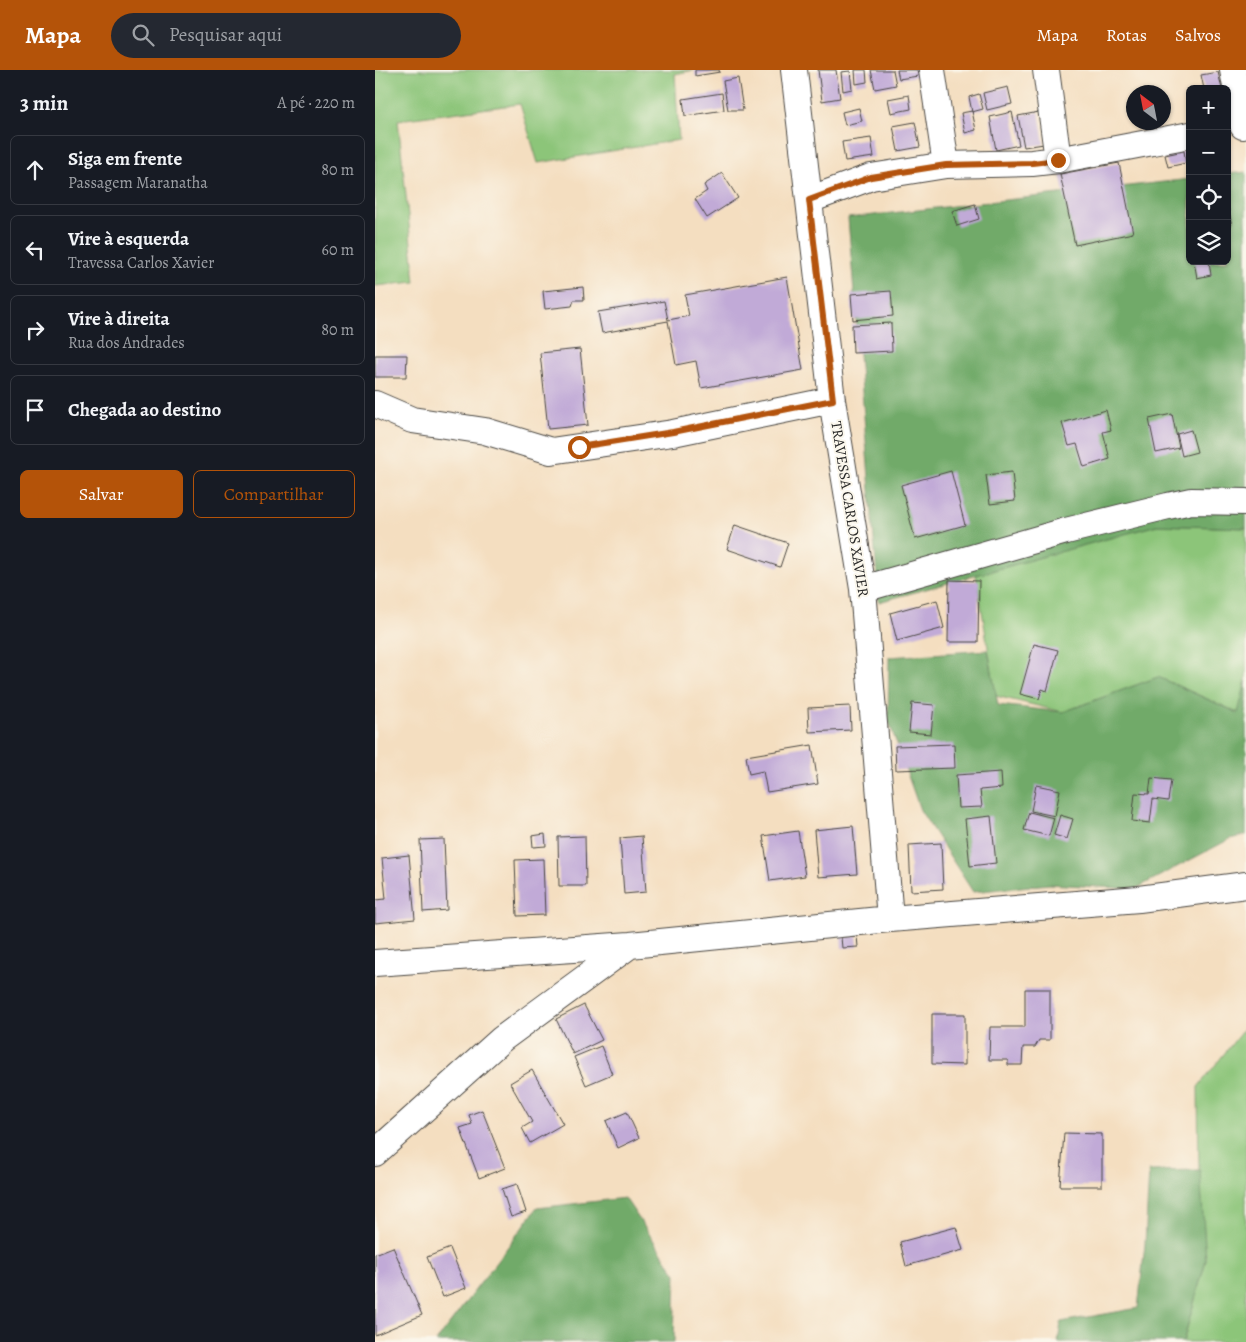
<!DOCTYPE html>
<html lang="pt">
<meta charset="utf-8">
<style>
:root{--surface:#171b24;--page:#242831;--text:#f1f3f6;--muted:#9ea1a6;--line:#363941;--accent:#b45309}
body{margin:0;font-family:Alegreya,serif;background:var(--page);color:var(--text)}
.controls{position:absolute;right:15px;top:15px;display:grid;overflow:hidden;border-radius:8px;box-shadow:0 1px 4px #0004}
.controls button{width:45px;height:45px;display:grid;place-items:center;padding:0;border:0;border-bottom:1px solid var(--line);background:var(--surface);color:var(--text);font:25px sans-serif}
.compass{position:absolute;left:751px;top:15px;width:45px;height:45px;border-radius:50%;background:var(--surface);box-shadow:0 1px 4px #0004;rotate:328deg}
.stop{position:absolute;width:15px;height:15px;margin:-11px;border:4px solid #b45309;border-radius:50%;background:#fff}
.stop.end{background:#b45309;border-color:#fff;box-shadow:0 1px 5px #0008}
.list{margin:0;padding:0;list-style:none}
h2{display:flex;justify-content:space-between;align-items:center;height:65px;margin:0;padding:0 20px;font-size:21px}
h2 small{font-size:16px;font-weight:400;color:var(--muted)}
.list li{display:grid;grid-template-columns:32px 1fr auto;gap:15px;align-items:center;box-sizing:border-box;height:70px;margin:0 10px 10px;padding:0 10px;border:1px solid var(--line);border-radius:8px}
.list b{display:block;font-size:19px;white-space:nowrap}
.list p{margin:0;font-size:16px;white-space:nowrap;color:var(--muted)}
.list em{font-size:16px;font-style:normal;color:var(--muted)}
.actions{display:flex;gap:10px;padding:15px 20px}
.actions a{flex:1;padding:11px 0;border:1px solid var(--accent);border-radius:8px;text-align:center;font-size:18px;color:var(--accent)}
.actions .main{background:var(--accent);color:#fff}
.icon{flex:none;width:28px;height:28px;fill:none;stroke:currentColor;stroke-width:2;stroke-linecap:round;stroke-linejoin:round}
.map{position:relative;flex:none;width:871px;height:1272px;overflow:hidden}
header{display:flex;align-items:center;gap:30px;box-sizing:border-box;height:70px;padding:0 25px;background:var(--accent);color:#fff}
header strong{font-size:24px}
nav{display:flex;gap:28px;margin-inline-start:auto;font-size:18px}
.search{width:350px;height:45px;background:var(--page);display:flex;align-items:center;gap:12px;box-sizing:border-box;padding:0 18px;border-radius:28px;color:var(--muted);font-size:19px}
main{display:flex}
aside{flex:1;background:var(--surface)}
.map>svg:first-child{display:block}
.green{fill:#8cc579;stroke:#5c7852}
.forest{fill:#71aa69;stroke:#4e6a4a}
.building{fill:#c1aad7}
.lines{fill:none;stroke-linecap:round;stroke-linejoin:round}
.street-casing{stroke:#494641;stroke-width:28}
.street{stroke:#fff;stroke-width:26}
.route{stroke:#b45309;stroke-width:6}
.labels{text-anchor:middle;stroke-width:4;stroke-linejoin:round;paint-order:stroke}
.street-label{font-size:15px;fill:#2b2b2b;stroke:#fbf7ec}
</style>
<header>
<strong>Mapa</strong>
<div class="search"><svg class="icon" aria-label="search" viewBox="0 0 24 24"><circle cx="10" cy="10" r="6"/><path d="M15 15l6 6"/></svg>Pesquisar aqui</div>
<nav><a>Mapa</a><a>Rotas</a><a>Salvos</a></nav>
</header>
<main>
<aside>
<h2>3 min<small>A pé · 220 m</small></h2>
<ul class="list">
<li><svg class="icon" aria-label="ahead" viewBox="0 0 24 24"><path d="M12 20V5M6 11l6-6 6 6"/></svg><div><b>Siga em frente</b><p>Passagem Maranatha</p></div><em>80 m</em></li>
<li><svg class="icon" aria-label="left" viewBox="0 0 24 24"><path d="M17 20v-9H6M10 6l-5 5 5 5"/></svg><div><b>Vire à esquerda</b><p>Travessa Carlos Xavier</p></div><em>60 m</em></li>
<li><svg class="icon" aria-label="right" viewBox="0 0 24 24"><path d="M7 20v-9h11M14 6l5 5-5 5"/></svg><div><b>Vire à direita</b><p>Rua dos Andrades</p></div><em>80 m</em></li>
<li><svg class="icon" aria-label="arrive" viewBox="0 0 24 24"><path d="M6 21V4h12l-3 4 3 4H6"/></svg><div><b>Chegada ao destino</b></div></li>
</ul>
<div class="actions"><a class="main">Salvar</a><a>Compartilhar</a></div>
</aside>
<div class="map">
<svg width="871" height="1272" viewBox="0 0 871 1272">
<rect width="100%" height="100%" fill="#fbf7ec"/>
<filter id="ink" filterUnits="userSpaceOnUse"><feTurbulence type="fractalNoise" baseFrequency=".02" numOctaves="2"/><feDisplacementMap in="SourceGraphic" scale="10" xChannelSelector="R" yChannelSelector="G"/><feConvolveMatrix kernelMatrix="1 2 1 2 8 2 1 2 1" color-interpolation-filters="sRGB"/></filter>
<filter id="wash" filterUnits="userSpaceOnUse"><feTurbulence type="fractalNoise" baseFrequency=".0096" numOctaves="4" result="noise"/><feDisplacementMap in="SourceGraphic" scale="20" xChannelSelector="R" yChannelSelector="G"/><feGaussianBlur stdDeviation="1.12" result="paint"/><feColorMatrix in="noise" values="0 0 0 0 0 0 0 0 0 0 0 0 0 0 0 0 0 1.4 0 .05"/><feComposite in="paint" operator="in"/></filter>
<g filter="url(#wash)">
<rect width="100%" height="100%" fill="#f4dec0"/>
<path class="green" d="M 0,0 L 319,0 L 300,4 L 304,70 L 163,93 L 145,34 L 23,50 L 40,212 L 0,216 Z
M 782,455 L 871,458 L 871,611 L 864,643 L 783,607 L 688,642 L 621,626 L 601,505 Z
M 871,956 L 871,1272 L 808,1272 L 831,1190 L 824,1104 L 823,1017 Z"/>
<path class="forest" d="M 871,102 L 871,458 L 782,455 L 504,532 L 473,148 L 815,109 L 815,191 L 852,191 L 852,104 Z
M 613,580 L 623,635 L 688,642 L 783,607 L 863,643 L 871,611 L 871,765 L 855,769 L 760,819 L 674,814 L 598,822 L 545,740 L 513,649 L 514,587 Z
M 825,1100 L 831,1190 L 808,1272 L 683,1272 L 686,1252 L 763,1238 L 770,1174 L 774,1101 Z
M 250,1128 L 301,1204 L 299,1272 L 61,1272 L 162,1138 Z"/>
<g id="blocks">
<path class="building" d="M 320,0 L 344,0 L 345,2 L 320,6 Z
M 443,0 L 461,0 L 465,28 L 447,31 Z
M 480,0 L 491,0 L 492,12 L 481,14 Z
M 496,0 L 518,0 L 521,15 L 500,19 Z
M 522,0 L 542,0 L 543,6 L 524,9 Z
M 475,1 L 477,19 L 468,21 L 466,2 Z
M 843,2 L 847,19 L 829,19 L 826,5 Z
M 363,8 L 368,40 L 353,40 L 348,11 Z
M 633,17 L 637,34 L 612,40 L 608,23 Z
M 347,23 L 349,40 L 310,46 L 308,29 Z
M 604,24 L 608,39 L 597,42 L 594,27 Z
M 534,25 L 536,39 L 516,43 L 513,29 Z
M 484,38 L 487,51 L 470,55 L 467,42 Z
M 597,41 L 601,60 L 590,63 L 586,43 Z
M 637,42 L 644,75 L 621,80 L 615,47 Z
M 664,42 L 669,74 L 649,77 L 643,46 Z
M 540,52 L 545,77 L 523,81 L 518,56 Z
M 496,68 L 499,87 L 470,91 L 467,72 Z
M 809,81 L 811,93 L 793,97 L 790,85 Z
M 744,93 L 758,163 L 700,175 L 685,104 Z
M 347,103 L 363,128 L 332,148 L 320,129 L 332,121 L 329,115 Z
M 600,134 L 604,149 L 582,156 L 577,141 Z
M 853,137 L 857,155 L 852,156 L 852,138 Z
M 819,191 L 834,191 L 836,205 L 822,208 Z
M 412,207 L 428,300 L 326,318 L 321,291 L 301,295 L 293,251 L 227,263 L 223,242 L 289,231 L 293,250 L 314,246 L 310,225 Z
M 208,217 L 209,230 L 199,230 L 197,236 L 170,239 L 168,221 Z
M 516,221 L 518,246 L 478,250 L 476,224 Z
M 516,253 L 517,281 L 478,283 L 477,255 Z
M 205,279 L 213,355 L 173,359 L 165,283 Z
M 0,285 L 32,285 L 31,307 L 0,307 Z
M 731,340 L 736,360 L 728,362 L 735,389 L 709,397 L 702,374 L 694,376 L 687,353 Z
M 797,344 L 804,378 L 781,383 L 774,349 Z
M 816,360 L 822,382 L 807,386 L 802,364 Z
M 576,401 L 590,455 L 540,469 L 526,415 Z
M 637,402 L 640,431 L 615,434 L 611,405 Z
M 360,455 L 413,473 L 405,497 L 352,479 Z
M 574,510 L 604,511 L 603,572 L 573,572 Z
M 562,530 L 569,558 L 522,571 L 515,543 Z
M 659,574 L 683,580 L 672,621 L 667,619 L 664,629 L 645,624 Z
M 537,633 L 559,635 L 556,664 L 534,662 Z
M 475,636 L 476,660 L 434,662 L 433,638 Z
M 579,674 L 580,698 L 521,700 L 520,676 Z
M 437,675 L 443,714 L 392,722 L 388,701 L 374,704 L 371,686 Z
M 626,702 L 627,718 L 605,720 L 607,737 L 583,738 L 581,705 Z
M 776,708 L 796,710 L 793,731 L 778,729 L 775,753 L 757,751 L 760,723 L 774,724 Z
M 661,715 L 685,720 L 680,746 L 656,741 Z
M 654,742 L 679,748 L 674,766 L 649,760 Z
M 685,745 L 698,749 L 692,769 L 679,765 Z
M 616,746 L 621,793 L 595,796 L 590,749 Z
M 478,756 L 482,804 L 443,807 L 439,760 Z
M 423,761 L 430,806 L 395,811 L 388,766 Z
M 170,764 L 171,776 L 158,777 L 157,766 Z
M 210,766 L 211,816 L 184,816 L 183,767 Z
M 267,766 L 271,822 L 249,824 L 245,768 Z
M 69,769 L 72,840 L 48,842 L 45,770 Z
M 566,773 L 568,819 L 536,821 L 534,775 Z
M 34,785 L 40,849 L 0,853 L 0,830 L 11,829 L 7,788 Z
M 168,789 L 170,845 L 142,846 L 140,790 Z
M 482,866 L 483,877 L 467,878 L 466,867 Z
M 650,919 L 675,919 L 675,970 L 664,970 L 660,977 L 648,977 L 647,995 L 633,995 L 633,990 L 614,990 L 615,957 L 650,957 Z
M 209,935 L 227,970 L 198,984 L 181,949 Z
M 557,944 L 590,944 L 590,995 L 557,994 Z
M 226,976 L 237,1004 L 211,1015 L 199,987 Z
M 157,1000 L 188,1054 L 155,1073 L 147,1058 L 157,1052 L 135,1013 Z
M 107,1040 L 130,1098 L 104,1108 L 85,1058 L 97,1054 L 94,1045 Z
M 252,1042 L 264,1068 L 243,1078 L 231,1051 Z
M 689,1063 L 727,1064 L 727,1116 L 685,1116 Z
M 142,1114 L 151,1142 L 136,1147 L 127,1119 Z
M 581,1157 L 588,1180 L 531,1196 L 525,1172 Z
M 18,1177 L 47,1245 L 0,1265 L 0,1184 Z
M 75,1178 L 91,1218 L 68,1227 L 52,1187 Z"/>
</g>
</g>
<g filter="url(#ink)">
<use href="#blocks" fill-opacity="0" stroke="#494641" stroke-width="1"/>
<g class="lines">
<defs>
<path id="street" d="M 419,0 L 457,330 L 488,519 L 515,849
M 557,0 L 571,95
M 671,0 L 683,90
M 858,0 L 868,56
M 434,130 L 496,107 L 571,95 L 657,93 L 683,90 L 815,65
M 0,334 L 37,350 L 110,361 L 176,381 L 298,363 L 457,330
M 488,519 L 691,461 L 793,436 L 816,431 L 871,432
M 0,893 L 255,875 L 515,849 L 764,829 L 871,815
M 0,1083 L 127,969 L 255,875"/>
</defs>
<use href="#street" class="street-casing"/>
<use href="#street" class="street"/>
</g>
</g>
<g class="lines" filter="url(#ink)">
<path class="route" d="M 204,377 L 298,362 L 458,330 L 434,130 L 496,107 L 571,95 L 657,93 L 683,90"/>
</g>
<g class="labels">
<g class="street-label">
<text transform="translate(475 439) rotate(81)" y="5">TRAVESSA CARLOS XAVIER</text>
</g>
</g>
</svg>
<div class="controls">
<button>+</button>
<button>−</button>
<button><svg class="icon" aria-label="locate" viewBox="0 0 24 24"><circle cx="12" cy="12" r="6"/><path d="M12 2v4M12 18v4M2 12h4M18 12h4"/></svg></button>
<button><svg class="icon" aria-label="layers" viewBox="0 0 24 24"><path d="M12 4l9 5-9 5-9-5zM3 14l9 5 9-5"/></svg></button>
</div>
<svg class="compass" viewBox="-18 -18 36 36"><path d="M0-13l5 13h-10z" fill="#e53935"/><path d="M0 13l5-13h-10z" fill="#9ea1a6"/></svg>
<div class="stop" style="left:204px;top:377px"></div>
<div class="stop end" style="left:683px;top:90px"></div>
</div>
</main>
